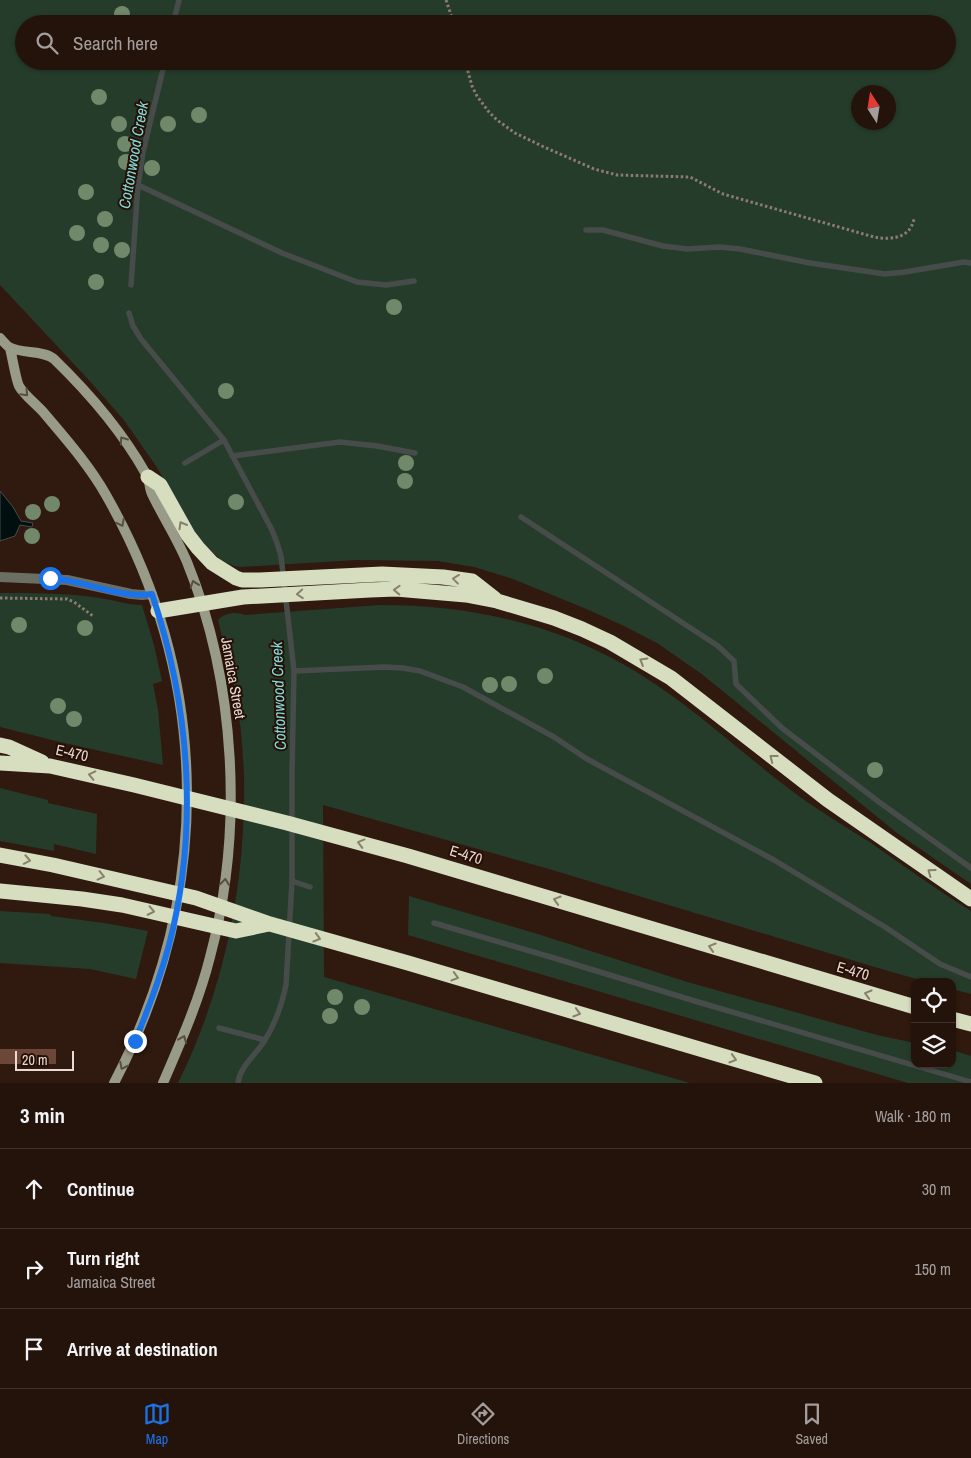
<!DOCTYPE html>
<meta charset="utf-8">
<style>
:root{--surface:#24130b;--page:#302019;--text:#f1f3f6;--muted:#a39e9d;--line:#41322c;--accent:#1a73e8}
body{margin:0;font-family:"Archivo Narrow",sans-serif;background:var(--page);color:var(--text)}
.controls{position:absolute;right:15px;bottom:15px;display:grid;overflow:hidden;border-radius:10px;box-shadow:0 1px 4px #0004}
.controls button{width:45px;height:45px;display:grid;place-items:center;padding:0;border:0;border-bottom:1px solid var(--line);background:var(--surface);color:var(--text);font:25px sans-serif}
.compass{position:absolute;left:851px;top:85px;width:45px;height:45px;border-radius:50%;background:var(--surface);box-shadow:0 1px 4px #0004;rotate:348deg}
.scale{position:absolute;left:15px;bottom:12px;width:59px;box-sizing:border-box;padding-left:5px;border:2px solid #eadad3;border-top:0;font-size:14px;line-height:18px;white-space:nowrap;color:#eadad3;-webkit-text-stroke:4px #261006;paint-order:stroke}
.stop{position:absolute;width:15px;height:15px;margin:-11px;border:4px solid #1a73e8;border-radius:50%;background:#fff}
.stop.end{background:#1a73e8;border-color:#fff;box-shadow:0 1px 5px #0008}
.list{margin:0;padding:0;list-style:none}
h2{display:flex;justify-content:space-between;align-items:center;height:65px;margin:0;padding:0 20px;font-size:21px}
h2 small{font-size:16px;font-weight:400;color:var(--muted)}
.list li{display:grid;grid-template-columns:32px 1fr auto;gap:15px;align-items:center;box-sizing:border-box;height:80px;padding:0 20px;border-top:1px solid var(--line)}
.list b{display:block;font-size:19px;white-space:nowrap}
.list p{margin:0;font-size:16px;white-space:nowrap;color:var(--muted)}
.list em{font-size:16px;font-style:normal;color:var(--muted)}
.icon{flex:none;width:28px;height:28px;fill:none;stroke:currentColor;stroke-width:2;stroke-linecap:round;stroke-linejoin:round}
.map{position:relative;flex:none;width:971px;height:1083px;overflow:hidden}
.search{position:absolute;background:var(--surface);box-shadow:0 1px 4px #0004;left:15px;right:15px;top:15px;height:55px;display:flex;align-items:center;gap:12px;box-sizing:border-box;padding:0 18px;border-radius:28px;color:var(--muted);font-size:19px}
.sheet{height:305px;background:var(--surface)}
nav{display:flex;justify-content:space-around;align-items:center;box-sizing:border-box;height:70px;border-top:1px solid var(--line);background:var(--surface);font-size:14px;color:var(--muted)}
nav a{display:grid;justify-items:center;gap:2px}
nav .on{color:var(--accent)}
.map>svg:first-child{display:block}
.green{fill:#253c2b;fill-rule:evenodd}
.water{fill:#010f0f;stroke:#474c4a}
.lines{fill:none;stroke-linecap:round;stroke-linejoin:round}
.stream{stroke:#474c4a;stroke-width:5.5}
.building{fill:#6c4737}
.path{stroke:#8e7a72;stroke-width:3;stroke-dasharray:2.5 2.5;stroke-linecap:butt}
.lane{stroke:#6b6e62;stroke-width:10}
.secondary{stroke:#979b87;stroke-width:10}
.highway{stroke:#d7ddbf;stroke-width:15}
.tree{fill:#72886b}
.oneway{stroke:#594f40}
.oneway2{stroke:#87816c}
.route{stroke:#1a73e8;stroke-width:6}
.labels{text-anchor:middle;stroke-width:4;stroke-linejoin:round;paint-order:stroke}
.street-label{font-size:15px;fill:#eadad3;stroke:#261006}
.water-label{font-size:16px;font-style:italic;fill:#80dbda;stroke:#261006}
</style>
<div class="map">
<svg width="971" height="1083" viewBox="0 0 971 1083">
<rect width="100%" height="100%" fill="#30190f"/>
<path class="green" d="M 0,0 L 971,0 L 971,884 L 897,833 L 703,675 L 657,643 L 622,625 L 584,608 L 513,579 L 474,567 L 438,561 L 357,560 L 241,567 L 234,566 L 221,560 L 199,540 L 156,466 L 123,419 L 87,378 L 0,285 ZM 24,24 L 947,24 L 947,61 L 24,61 ZM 858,92 L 888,92 L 888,122 L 858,122 Z
M 0,593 C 33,593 67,593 100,598 C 114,600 127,605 142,605 L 154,645 L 162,681 L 153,684 L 158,709 L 163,765 L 60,742 L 0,727 Z
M 380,605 C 481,605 574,628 658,686 C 705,718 747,757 792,791 C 817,810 845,826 871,843 C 904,866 937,890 971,911 L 971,994 L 952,989 L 952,982 L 927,982 L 878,968 L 549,869 L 323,805 L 324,977 L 690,1083 L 178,1083 C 225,988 246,882 244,777 C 243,757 242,736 239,716 C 238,707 235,699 235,690 L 218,620 C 224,613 236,611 245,615 Z
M 0,788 L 48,800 L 48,803 L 97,814 L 96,854 L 54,844 L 54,851 L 0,841 Z
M 409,896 L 541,935 L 684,981 L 877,1035 L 915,1043 L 915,1064 L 952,1064 L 952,1050 L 971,1056 L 971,1083 L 908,1083 L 408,935 Z
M 0,911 L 50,914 L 51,916 L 104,923 L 148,931 L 136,979 L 90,969 L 0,963 Z"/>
<path class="water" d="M 0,491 L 13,507 L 21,521 L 33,523 L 32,527 L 20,525 L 15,536 L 0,541 Z"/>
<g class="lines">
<path class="stream" d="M 173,24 L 179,0
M 138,185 L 282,253 L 357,282 L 386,285 L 414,281
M 586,230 L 603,230 L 663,246 L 687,249 L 719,247 L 740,249 L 810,263 L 885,274 L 905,272 L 964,262 L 971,263
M 131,285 L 138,185 L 143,152 L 165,61
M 129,313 L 133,326 L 141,339 L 224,440 L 272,530 L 277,543 L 281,556 L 294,671 L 292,773 L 292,881 L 286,985 C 282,1004 275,1024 265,1040 C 256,1055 240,1066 238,1083
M 232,456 L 340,442 L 377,446 L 415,453
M 185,463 L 224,440
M 521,517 L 718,646 L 734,661 L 736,684 L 782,728 L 879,802 L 971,868
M 294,671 L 384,667 L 403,668 L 420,671 L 463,687 L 554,737 L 587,759 L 774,860 L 885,927 L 940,964 L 971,977
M 292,881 L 310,887
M 434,923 L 554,958 L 698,1002 L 971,1082
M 219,1028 L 265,1040"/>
</g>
<path class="building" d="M 0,1049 L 56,1049 L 56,1064 L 0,1064 Z"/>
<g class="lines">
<path class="path" d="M 446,0 L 454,24
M 465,61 L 472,86 L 477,96 L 489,112 L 497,120 L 515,133 L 542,146 L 594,169 L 617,175 L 690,177 L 723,194 L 874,237 C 890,240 910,239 914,219
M 0,598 L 67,599 L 74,602 L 93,616"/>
<path class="lane" d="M 0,577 L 67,580 L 131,594 L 142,595 L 152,594"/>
<path class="secondary" d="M 0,338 C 3,341 6,345 9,347 C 21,354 44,350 54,359 C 88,392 123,433 146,474 C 150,480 149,488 152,494 C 163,517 177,538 187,562 C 236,683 244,831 210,957 C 199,1001 181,1041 163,1083
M 10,348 C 12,356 16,380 19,386 C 23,394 37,405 44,413 C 66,439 89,465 106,495 C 212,681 213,894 114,1083"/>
<path class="highway" d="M 148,477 L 160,485 L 188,535 L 198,548 L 212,563 L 236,578 L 242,580 L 260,580 L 382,574 L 443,577 L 472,581 L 495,599
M 158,611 L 243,597 L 370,590 L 396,589 L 466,595 L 497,601 L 554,618 L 582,629 L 610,642 L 671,678 L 828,800 L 971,899
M 0,745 L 9,747 L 42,762
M 0,763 L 50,766 L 134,785 L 287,823 L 408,856 L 915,1007
M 0,855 L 53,865 L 196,898 L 270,924 L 408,963 L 815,1083
M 0,891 L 82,899 L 122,905 L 236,931 L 269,924
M 952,1019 L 971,1024"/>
</g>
<g class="tree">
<circle cx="122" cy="14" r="8"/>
<circle cx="99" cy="97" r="8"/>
<circle cx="199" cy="115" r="8"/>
<circle cx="119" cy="124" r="8"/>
<circle cx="168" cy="124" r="8"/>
<circle cx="125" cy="144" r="8"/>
<circle cx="126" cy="162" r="8"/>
<circle cx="152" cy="168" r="8"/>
<circle cx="86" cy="192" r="8"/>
<circle cx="105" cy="219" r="8"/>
<circle cx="77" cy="233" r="8"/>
<circle cx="101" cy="245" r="8"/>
<circle cx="122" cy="250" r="8"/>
<circle cx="96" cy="282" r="8"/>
<circle cx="394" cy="307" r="8"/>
<circle cx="226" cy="391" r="8"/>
<circle cx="406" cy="463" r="8"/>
<circle cx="405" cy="481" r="8"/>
<circle cx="236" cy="502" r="8"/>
<circle cx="52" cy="504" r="8"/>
<circle cx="33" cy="512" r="8"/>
<circle cx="32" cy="536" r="8"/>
<circle cx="19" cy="625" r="8"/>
<circle cx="85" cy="628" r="8"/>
<circle cx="545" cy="676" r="8"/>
<circle cx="509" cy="684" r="8"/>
<circle cx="490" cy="685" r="8"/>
<circle cx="58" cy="706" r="8"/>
<circle cx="74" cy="719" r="8"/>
<circle cx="875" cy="770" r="8"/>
<circle cx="335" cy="997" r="8"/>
<circle cx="362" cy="1007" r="8"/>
<circle cx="330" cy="1016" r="8"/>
</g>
<defs><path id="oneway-chevron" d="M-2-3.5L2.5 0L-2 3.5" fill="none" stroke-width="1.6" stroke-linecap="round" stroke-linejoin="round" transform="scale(1.25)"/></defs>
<g class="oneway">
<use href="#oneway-chevron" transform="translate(25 393) rotate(47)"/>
<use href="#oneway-chevron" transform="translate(123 440) rotate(-125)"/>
<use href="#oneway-chevron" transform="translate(121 523) rotate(63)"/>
<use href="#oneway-chevron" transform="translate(194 584) rotate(-109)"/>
<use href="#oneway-chevron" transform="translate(225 882) rotate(-83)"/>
<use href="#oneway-chevron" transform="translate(183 1039) rotate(-67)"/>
<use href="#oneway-chevron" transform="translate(123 1066) rotate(117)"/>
</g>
<g class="oneway2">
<use href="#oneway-chevron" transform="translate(182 525) rotate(-120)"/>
<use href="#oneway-chevron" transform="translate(456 579) rotate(-173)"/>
<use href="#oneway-chevron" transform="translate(397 590) rotate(-178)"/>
<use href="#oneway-chevron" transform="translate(300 594) rotate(176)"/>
<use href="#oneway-chevron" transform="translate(643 661) rotate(-149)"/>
<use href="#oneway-chevron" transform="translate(773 758) rotate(-142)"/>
<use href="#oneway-chevron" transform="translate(92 775) rotate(-167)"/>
<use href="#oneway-chevron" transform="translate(361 843) rotate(-165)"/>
<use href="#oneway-chevron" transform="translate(27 860) rotate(11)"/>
<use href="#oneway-chevron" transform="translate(931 872) rotate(-144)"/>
<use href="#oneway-chevron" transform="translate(101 876) rotate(13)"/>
<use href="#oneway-chevron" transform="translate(557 900) rotate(-163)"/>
<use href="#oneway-chevron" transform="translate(151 911) rotate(12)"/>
<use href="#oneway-chevron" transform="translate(317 938) rotate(16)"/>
<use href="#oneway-chevron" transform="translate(712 947) rotate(-163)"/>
<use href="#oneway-chevron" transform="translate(455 977) rotate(16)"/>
<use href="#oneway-chevron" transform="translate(868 994) rotate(-164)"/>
<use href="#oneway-chevron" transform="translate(577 1013) rotate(17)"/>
<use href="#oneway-chevron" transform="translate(733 1059) rotate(17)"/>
</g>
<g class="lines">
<path class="route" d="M 50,578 C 83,580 121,599 152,594 C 190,707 199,829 169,945 C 160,978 148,1010 135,1041"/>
</g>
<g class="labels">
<g class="street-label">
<text transform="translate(233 678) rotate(80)" y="5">Jamaica Street</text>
<text transform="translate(72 753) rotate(12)" y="5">E-470</text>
<text transform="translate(466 855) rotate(17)" y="5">E-470</text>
<text transform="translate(853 971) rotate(16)" y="5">E-470</text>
</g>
<g class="water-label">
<text transform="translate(133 155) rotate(-80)" y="6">Cottonwood Creek</text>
<text transform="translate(278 696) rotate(-92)" y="6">Cottonwood Creek</text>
</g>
</g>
</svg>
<div class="controls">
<button><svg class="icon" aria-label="locate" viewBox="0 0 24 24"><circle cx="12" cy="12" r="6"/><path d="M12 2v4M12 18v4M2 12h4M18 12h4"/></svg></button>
<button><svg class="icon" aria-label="layers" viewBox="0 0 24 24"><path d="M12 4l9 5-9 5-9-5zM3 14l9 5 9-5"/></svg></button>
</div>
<svg class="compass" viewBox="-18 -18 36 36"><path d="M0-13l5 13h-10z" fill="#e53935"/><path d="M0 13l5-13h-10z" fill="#a39e9d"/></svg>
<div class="scale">20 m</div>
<div class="stop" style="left:50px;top:578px"></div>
<div class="stop end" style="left:135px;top:1041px"></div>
<div class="search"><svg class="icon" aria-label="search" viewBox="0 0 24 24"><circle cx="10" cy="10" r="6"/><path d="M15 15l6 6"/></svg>Search here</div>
</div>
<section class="sheet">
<h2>3 min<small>Walk · 180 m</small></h2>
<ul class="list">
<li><svg class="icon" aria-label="ahead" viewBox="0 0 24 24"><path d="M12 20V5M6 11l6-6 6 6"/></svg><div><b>Continue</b></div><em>30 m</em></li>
<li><svg class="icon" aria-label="right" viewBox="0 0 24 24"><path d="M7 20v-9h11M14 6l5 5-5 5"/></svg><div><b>Turn right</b><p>Jamaica Street</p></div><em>150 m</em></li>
<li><svg class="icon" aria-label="arrive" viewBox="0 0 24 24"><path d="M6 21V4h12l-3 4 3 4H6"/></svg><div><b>Arrive at destination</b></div></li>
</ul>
</section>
<nav>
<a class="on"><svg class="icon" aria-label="map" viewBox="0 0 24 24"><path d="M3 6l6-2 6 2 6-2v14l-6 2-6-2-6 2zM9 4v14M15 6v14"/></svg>Map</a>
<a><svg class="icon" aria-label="directions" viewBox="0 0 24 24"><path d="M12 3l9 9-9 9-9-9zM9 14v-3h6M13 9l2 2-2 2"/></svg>Directions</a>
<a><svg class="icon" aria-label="saved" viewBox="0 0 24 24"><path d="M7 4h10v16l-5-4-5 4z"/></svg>Saved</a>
</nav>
